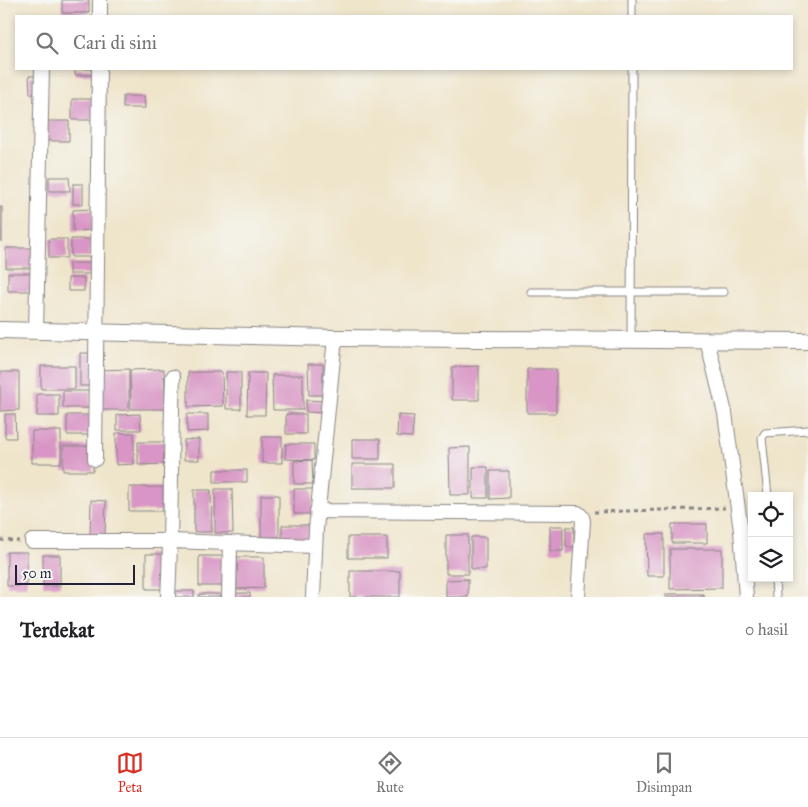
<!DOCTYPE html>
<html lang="id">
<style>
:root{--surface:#fff;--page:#f6f6f6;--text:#202124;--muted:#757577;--line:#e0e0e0;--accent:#d93025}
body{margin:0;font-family:"IM FELL Great Primer",serif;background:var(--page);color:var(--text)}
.controls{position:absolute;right:15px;bottom:15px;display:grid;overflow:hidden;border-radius:0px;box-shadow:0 2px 8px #0003}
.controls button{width:45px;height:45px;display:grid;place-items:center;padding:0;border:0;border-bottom:1px solid var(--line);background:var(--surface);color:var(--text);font:25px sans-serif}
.scale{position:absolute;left:15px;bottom:12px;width:120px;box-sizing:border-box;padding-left:5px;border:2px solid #22223b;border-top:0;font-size:14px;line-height:18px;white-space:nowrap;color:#22223b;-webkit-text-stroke:4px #f6f6f2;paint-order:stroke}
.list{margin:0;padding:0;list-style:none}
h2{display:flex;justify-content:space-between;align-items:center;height:65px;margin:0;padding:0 20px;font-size:21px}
h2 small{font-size:16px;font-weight:400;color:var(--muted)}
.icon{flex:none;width:28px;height:28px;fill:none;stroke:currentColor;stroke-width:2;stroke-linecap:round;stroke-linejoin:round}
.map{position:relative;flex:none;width:808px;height:597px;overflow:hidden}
.search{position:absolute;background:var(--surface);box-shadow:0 2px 8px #0003;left:15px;right:15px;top:15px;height:55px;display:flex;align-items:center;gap:12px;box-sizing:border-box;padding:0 18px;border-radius:0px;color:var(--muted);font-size:19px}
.sheet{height:140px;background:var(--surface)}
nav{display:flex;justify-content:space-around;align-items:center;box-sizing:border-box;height:70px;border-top:1px solid var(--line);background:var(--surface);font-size:14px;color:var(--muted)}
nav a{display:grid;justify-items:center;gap:2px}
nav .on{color:var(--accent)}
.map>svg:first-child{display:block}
.building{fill:#d895c5}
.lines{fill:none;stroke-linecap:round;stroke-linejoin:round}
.service-casing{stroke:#888483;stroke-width:9}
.minor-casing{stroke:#888483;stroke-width:16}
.tertiary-casing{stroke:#888483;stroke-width:18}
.path{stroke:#888483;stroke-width:3;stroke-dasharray:4 4;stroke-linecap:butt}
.service{stroke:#fff;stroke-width:7}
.minor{stroke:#fff;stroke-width:14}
.tertiary{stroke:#fff;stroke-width:16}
</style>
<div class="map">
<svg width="808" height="597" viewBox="0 0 808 597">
<rect width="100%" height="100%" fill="#f6f6f2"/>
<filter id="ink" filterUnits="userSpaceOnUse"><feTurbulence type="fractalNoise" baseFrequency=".02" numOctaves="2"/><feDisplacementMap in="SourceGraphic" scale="10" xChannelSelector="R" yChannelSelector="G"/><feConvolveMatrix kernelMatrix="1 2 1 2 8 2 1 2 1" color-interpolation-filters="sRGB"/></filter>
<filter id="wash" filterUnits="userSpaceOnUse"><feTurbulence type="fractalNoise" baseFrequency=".0096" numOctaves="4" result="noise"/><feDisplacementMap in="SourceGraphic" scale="20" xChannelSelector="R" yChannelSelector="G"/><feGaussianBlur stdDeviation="1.12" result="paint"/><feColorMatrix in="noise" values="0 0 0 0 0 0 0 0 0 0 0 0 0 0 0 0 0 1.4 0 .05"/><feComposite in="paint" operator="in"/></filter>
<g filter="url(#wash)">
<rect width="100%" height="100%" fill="#efe5cb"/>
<g id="blocks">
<path class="building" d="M 62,0 L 89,0 L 89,13 L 62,13 Z
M 75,69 L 98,69 L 98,75 L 75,75 Z
M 29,76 L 39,76 L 39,94 L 30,94 Z
M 123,96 L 144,96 L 145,108 L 123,108 Z
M 72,99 L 98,99 L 98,120 L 72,120 Z
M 48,121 L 69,121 L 69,141 L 48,141 Z
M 49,177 L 69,177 L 70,191 L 49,191 Z
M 73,184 L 83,184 L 83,204 L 73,204 Z
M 0,207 L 2,207 L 2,241 L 0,241 Z
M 93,209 L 94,230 L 73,231 L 73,210 Z
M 49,239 L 67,239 L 67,258 L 49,258 Z
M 71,239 L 90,239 L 90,257 L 71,257 Z
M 6,248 L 35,248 L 35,268 L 6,268 Z
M 69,263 L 91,263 L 91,274 L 69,274 Z
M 8,273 L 35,273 L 36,291 L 8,291 Z
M 68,278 L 84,278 L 84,291 L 68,291 Z
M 80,353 L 93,353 L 93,386 L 80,386 Z
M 308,364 L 323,364 L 323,395 L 309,395 Z
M 41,366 L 75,366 L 75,389 L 41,389 Z
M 479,366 L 479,400 L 452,400 L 452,367 Z
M 129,369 L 129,410 L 101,410 L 101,370 Z
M 164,369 L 165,409 L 131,409 L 130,370 Z
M 527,369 L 556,369 L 556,413 L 527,413 Z
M 0,372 L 19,372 L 19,410 L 0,411 Z
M 188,372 L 222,372 L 223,406 L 188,407 Z
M 226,372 L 241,372 L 241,409 L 226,409 Z
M 248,373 L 266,373 L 265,415 L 247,415 Z
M 272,375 L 303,375 L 303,410 L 273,410 Z
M 63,391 L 90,391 L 90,408 L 63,408 Z
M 37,394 L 59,394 L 59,416 L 37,416 Z
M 306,400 L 324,401 L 324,413 L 306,412 Z
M 5,414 L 15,414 L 16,438 L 5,438 Z
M 140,414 L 141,430 L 117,430 L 117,415 Z
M 187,414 L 208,414 L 208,431 L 187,432 Z
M 286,414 L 306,414 L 306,434 L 286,434 Z
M 67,415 L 92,415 L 92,435 L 67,435 Z
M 398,415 L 414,416 L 412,437 L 397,436 Z
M 32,431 L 61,431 L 61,463 L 32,463 Z
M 116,433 L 134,433 L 134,464 L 116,465 Z
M 262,437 L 282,437 L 282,463 L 262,463 Z
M 199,439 L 199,460 L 184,460 L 184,440 Z
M 352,439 L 380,439 L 380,459 L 352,459 Z
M 138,442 L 165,442 L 165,464 L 138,465 Z
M 286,444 L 314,444 L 314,460 L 285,459 Z
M 63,446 L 93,446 L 93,471 L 63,471 Z
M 470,447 L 470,495 L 450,495 L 449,448 Z
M 312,460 L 313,484 L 294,484 L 294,461 Z
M 352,464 L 395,464 L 395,488 L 352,488 Z
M 473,467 L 488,467 L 488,498 L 473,498 Z
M 214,470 L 247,470 L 247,482 L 214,482 Z
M 490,471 L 509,471 L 509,498 L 490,499 Z
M 129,487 L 163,487 L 163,511 L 129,511 Z
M 215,489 L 232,489 L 233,533 L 215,533 Z
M 294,489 L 313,489 L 313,514 L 294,514 Z
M 194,490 L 211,490 L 212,532 L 194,532 Z
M 261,495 L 279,495 L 279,537 L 261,537 Z
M 91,500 L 106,501 L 105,537 L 90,537 Z
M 672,524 L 707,524 L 707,543 L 672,543 Z
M 282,525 L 309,525 L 309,539 L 282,539 Z
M 550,526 L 563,526 L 563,551 L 550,551 Z
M 566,527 L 574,527 L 574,547 L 566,547 Z
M 646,534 L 664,534 L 664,576 L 647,576 Z
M 446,535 L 468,535 L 468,574 L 446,574 Z
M 348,537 L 387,537 L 387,558 L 348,558 Z
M 471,537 L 486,537 L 486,569 L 471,569 Z
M 670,549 L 722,549 L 722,588 L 670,589 Z
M 7,552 L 27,552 L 27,586 L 7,586 Z
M 146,554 L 167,554 L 167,589 L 146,589 Z
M 43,555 L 60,555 L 60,586 L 43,586 Z
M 199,556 L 227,556 L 227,586 L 199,586 Z
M 237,557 L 264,557 L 264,588 L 237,589 Z
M 350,571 L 400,571 L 400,597 L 350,597 Z
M 468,579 L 468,597 L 446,597 L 446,580 Z
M 173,591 L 194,591 L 194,597 L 173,597 Z
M 233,593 L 250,593 L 250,597 L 233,597 Z
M 199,594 L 220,594 L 220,597 L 199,597 Z
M 666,594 L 704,594 L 704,597 L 666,597 Z"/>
</g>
</g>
<g filter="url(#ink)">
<use href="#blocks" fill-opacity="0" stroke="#888483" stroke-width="1"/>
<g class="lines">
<defs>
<path id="service" d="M 632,16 L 632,0
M 531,292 L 724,292
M 631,339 L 632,69
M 768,496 L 762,438 L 765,433 L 808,430
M 775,578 L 776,597"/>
<path id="minor" d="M 100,16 L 100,0
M 36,331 L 42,69
M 707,340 L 725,413 L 741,531 L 746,597
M 95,459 L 99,69
M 317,511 L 578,513 L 582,517 L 583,521 L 578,597
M 32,541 L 171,541 L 315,546
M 168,597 C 172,524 170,450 173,377
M 229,597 L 230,543
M 313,597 L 316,529 L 335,338"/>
<path id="tertiary" d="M 0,330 L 335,338 L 808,341"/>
</defs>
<use href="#service" class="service-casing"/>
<use href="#minor" class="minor-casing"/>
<use href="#tertiary" class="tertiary-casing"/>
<path class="path" d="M 594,512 L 725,508
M 0,540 L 19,541"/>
<use href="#service" class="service"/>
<use href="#minor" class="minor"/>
<use href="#tertiary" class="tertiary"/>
</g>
</g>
</svg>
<div class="controls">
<button><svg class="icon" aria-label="locate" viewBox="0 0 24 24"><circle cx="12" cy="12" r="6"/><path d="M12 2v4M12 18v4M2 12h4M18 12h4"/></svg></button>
<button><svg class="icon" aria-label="layers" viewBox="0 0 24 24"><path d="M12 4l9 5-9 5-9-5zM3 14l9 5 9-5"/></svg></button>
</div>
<div class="scale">50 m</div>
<div class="search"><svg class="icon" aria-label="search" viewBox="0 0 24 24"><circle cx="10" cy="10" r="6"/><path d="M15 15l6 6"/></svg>Cari di sini</div>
</div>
<section class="sheet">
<h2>Terdekat<small>0 hasil</small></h2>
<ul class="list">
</ul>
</section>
<nav>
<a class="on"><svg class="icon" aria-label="map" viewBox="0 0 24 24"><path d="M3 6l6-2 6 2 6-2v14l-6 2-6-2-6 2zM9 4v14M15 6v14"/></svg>Peta</a>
<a><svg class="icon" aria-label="directions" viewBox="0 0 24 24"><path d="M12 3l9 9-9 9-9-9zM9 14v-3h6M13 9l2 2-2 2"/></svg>Rute</a>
<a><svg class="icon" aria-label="saved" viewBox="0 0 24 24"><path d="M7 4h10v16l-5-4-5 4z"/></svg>Disimpan</a>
</nav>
